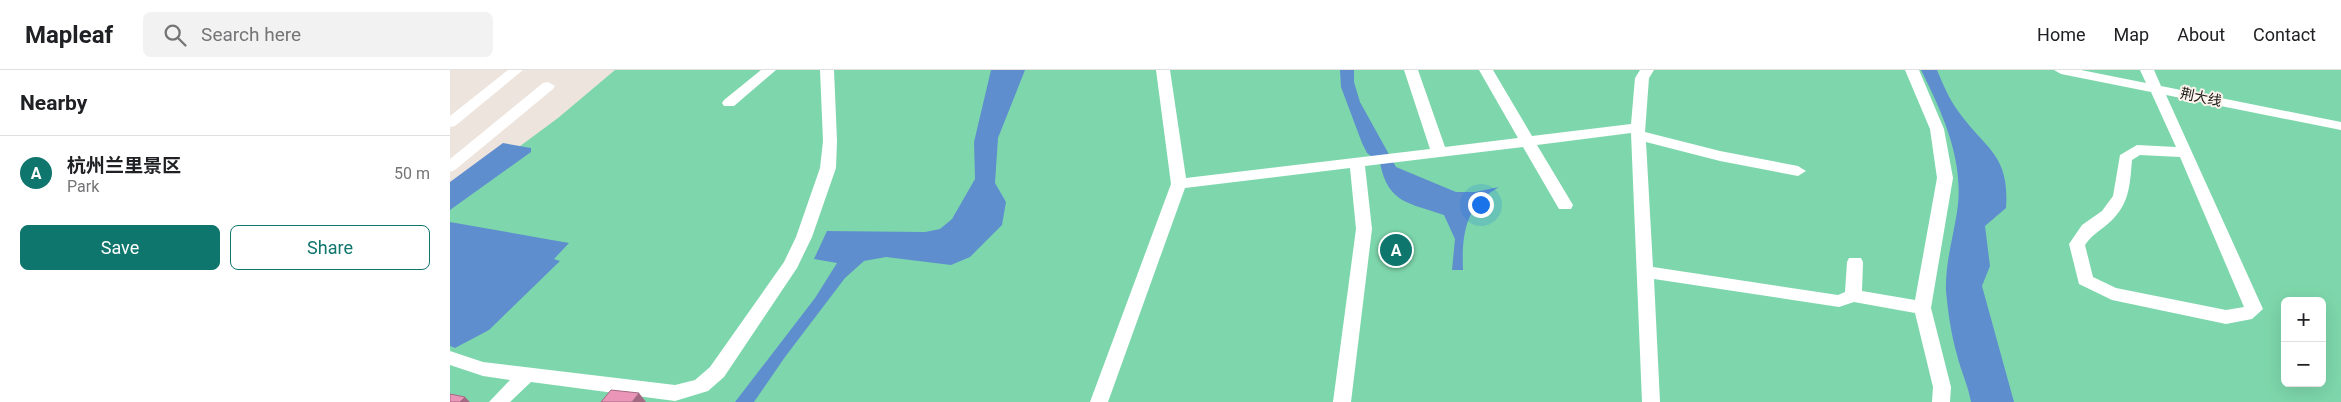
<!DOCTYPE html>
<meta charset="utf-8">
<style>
:root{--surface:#fff;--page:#f2f2f2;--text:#202124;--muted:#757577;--line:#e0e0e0;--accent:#0f766e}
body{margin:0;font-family:Roboto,"Noto Sans SC",sans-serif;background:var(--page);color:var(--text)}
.controls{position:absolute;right:15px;bottom:15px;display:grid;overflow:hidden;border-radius:8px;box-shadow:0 5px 20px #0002}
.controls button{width:45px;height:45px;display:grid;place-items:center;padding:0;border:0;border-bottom:1px solid var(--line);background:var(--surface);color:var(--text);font:25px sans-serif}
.you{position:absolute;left:1030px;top:134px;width:18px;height:18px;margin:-12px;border:4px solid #fff;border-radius:50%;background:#1a73e8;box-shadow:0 0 0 8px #1a73e833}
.badge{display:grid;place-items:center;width:32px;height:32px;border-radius:50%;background:var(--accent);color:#fff;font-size:16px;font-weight:700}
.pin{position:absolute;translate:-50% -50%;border:2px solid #fff;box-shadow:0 1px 5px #0006}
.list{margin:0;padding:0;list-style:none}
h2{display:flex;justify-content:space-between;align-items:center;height:65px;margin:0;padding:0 20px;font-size:21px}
h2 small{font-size:16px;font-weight:400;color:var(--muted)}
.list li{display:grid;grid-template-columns:32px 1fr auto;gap:15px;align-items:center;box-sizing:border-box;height:75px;padding:0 20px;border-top:1px solid var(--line)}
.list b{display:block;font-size:19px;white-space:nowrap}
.list p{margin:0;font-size:16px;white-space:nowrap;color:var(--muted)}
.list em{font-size:16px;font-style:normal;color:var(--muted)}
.actions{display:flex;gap:10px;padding:15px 20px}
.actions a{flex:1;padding:11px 0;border:1px solid var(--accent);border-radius:8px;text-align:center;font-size:18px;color:var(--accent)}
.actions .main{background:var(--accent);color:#fff}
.icon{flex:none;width:28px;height:28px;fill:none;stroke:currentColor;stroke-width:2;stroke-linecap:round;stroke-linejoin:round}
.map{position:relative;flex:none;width:1891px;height:332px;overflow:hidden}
header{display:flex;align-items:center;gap:30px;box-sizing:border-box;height:70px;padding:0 25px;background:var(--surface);border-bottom:1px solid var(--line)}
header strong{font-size:24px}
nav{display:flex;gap:28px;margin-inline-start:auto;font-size:18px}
.search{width:350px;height:45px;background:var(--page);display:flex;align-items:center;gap:12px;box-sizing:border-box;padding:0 18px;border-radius:8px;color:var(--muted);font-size:19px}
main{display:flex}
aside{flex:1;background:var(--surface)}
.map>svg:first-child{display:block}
.green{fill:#7ed7ac;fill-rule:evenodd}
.water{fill:#5f8ece}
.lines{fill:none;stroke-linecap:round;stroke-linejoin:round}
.minor{fill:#fff;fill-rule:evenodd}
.shaded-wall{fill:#a46982}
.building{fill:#eb96b9;stroke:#a46982}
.labels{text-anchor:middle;stroke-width:4;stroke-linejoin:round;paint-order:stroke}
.street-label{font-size:14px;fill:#191714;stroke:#faf2eb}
</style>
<header>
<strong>Mapleaf</strong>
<div class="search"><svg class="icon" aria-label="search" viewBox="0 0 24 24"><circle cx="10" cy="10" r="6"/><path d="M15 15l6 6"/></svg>Search here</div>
<nav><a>Home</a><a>Map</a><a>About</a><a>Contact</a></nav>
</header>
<main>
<aside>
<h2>Nearby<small></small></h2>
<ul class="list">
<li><span class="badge">A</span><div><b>杭州兰里景区</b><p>Park</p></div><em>50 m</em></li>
</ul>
<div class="actions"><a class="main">Save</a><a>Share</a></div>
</aside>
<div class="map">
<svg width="1891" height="332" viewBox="0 0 1891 332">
<rect width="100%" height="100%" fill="#ede4dd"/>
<path class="green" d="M 165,0 L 1891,0 L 1891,332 L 0,332 L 0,128 L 108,48 ZM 1835,231 L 1872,231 L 1872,313 L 1835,313 Z"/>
<path class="water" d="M 541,0 L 575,0 L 548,68 L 545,113 L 556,132 L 552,155 L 520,187 L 501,195 L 436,187 L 414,191 L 395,208 L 335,287 L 304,332 L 285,332 L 365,228 L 387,193 L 364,189 L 377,161 L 475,162 L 490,159 L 502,149 L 525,109 L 524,72 Z
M 890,0 L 904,0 L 904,12 L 910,32 L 946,97 L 1006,122 L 1025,122 L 1049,117 C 1043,121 1034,126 1029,131 C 1013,151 1012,176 1013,200 L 1002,200 L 1005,169 L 994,145 C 960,133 938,134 930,93 L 917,83 L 912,73 L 891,17 Z
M 1471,0 L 1487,0 C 1493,14 1499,29 1508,41 C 1535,79 1560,84 1556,138 L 1535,156 L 1540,196 L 1532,216 L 1564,332 L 1521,332 C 1518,315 1511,301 1507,285 C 1501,264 1498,242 1496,221 C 1495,194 1503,168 1507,142 C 1515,92 1493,44 1471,0 Z
M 53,73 L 81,78 L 81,82 L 0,140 L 0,112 Z
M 0,152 L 119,173 L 104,189 L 110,191 L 39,260 L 5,278 L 0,276 Z"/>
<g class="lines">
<path class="minor" d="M 58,0 L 73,0 L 5,56 L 0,57 L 0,46 Z
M 311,0 L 326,0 L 284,36 L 274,36 L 272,33 L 274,30 Z
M 370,0 L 384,0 L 387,71 L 386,98 L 362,167 L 347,198 L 274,307 L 258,321 L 225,331 L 81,312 L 60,332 L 39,332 L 60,310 L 33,306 L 0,295 L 0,281 L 33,292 L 225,315 L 245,310 L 260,297 L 334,192 L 346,167 L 370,98 L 373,71 Z
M 706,0 L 720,0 L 736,108 L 980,79 L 954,0 L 968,0 L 995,77 L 1068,68 L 1029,0 L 1043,0 L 1082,66 L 1181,54 L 1185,8 L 1190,0 L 1204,0 L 1199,8 L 1195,62 L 1270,81 L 1348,96 L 1356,101 L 1348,106 L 1270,91 L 1196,72 L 1203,197 L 1388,225 L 1395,222 L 1397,192 L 1399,188 L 1411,188 L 1413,192 L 1412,221 L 1465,230 L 1487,108 L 1480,59 L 1455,0 L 1469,0 L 1494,59 L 1503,108 L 1481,238 L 1501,317 L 1500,332 L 1482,332 L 1483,317 L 1465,243 L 1404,232 L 1389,237 L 1204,209 L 1210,332 L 1192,332 L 1181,63 L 1087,75 L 1123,135 L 1121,139 L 1109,139 L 1073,77 L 915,96 L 922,159 L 901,332 L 883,332 L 906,159 L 900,98 L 735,118 L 658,332 L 640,332 L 721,114 Z
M 1604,0 L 1631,0 L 1696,13 L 1690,0 L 1704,0 L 1711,16 L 1891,52 L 1891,60 L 1716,25 L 1813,239 L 1802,249 L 1776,254 L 1662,230 L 1629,214 L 1619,174 L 1632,155 L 1652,141 L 1663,126 L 1670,85 L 1687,75 L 1726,77 L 1701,22 L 1611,4 ZM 1690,85 L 1730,87 L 1794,237 L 1776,240 L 1666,218 L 1643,207 L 1635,175 C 1644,162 1654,159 1664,148 C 1680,131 1680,112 1682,90 Z
M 98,12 L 105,16 L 103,19 L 5,100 L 0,102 L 0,89 L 93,13 Z"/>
</g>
<path class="shaded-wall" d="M 189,323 L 196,332 L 182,332 Z
M 15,327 L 20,332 L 10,332 Z"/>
<path class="building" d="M 161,320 L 189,323 L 182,332 L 151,332 Z
M 0,324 L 15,327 L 10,332 L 0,332 Z"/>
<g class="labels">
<g class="street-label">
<text transform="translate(1751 27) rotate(12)" y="5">荆大线</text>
</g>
</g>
</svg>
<div class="controls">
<button>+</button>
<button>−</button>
</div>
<div class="you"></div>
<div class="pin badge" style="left:946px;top:180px">A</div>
</div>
</main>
